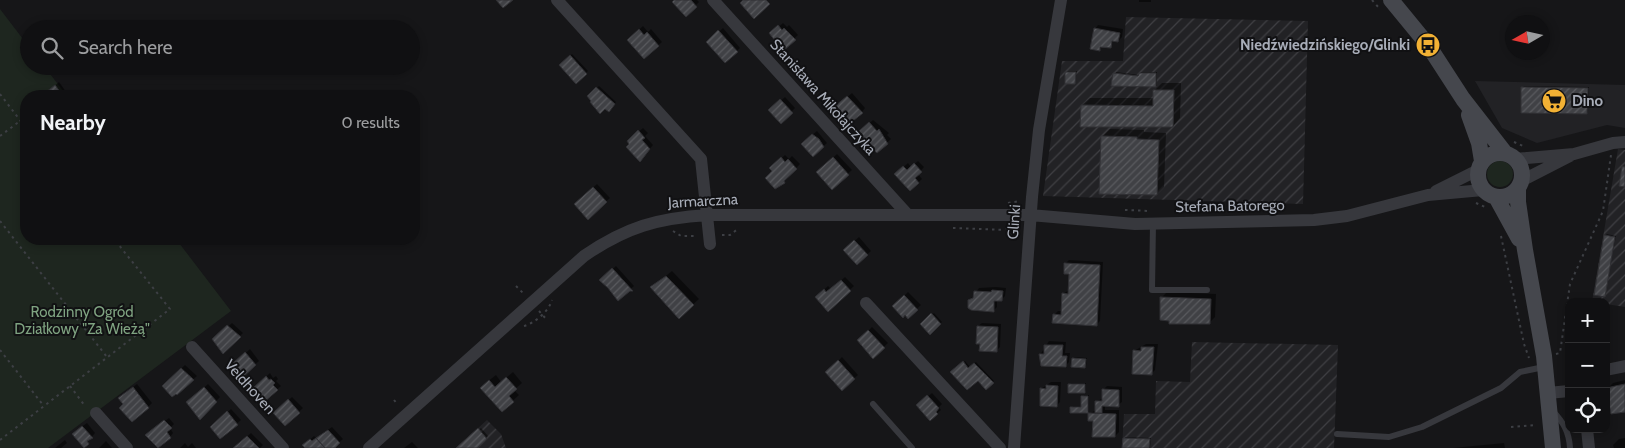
<!DOCTYPE html>
<meta charset="utf-8">
<style>
:root{--surface:#101012;--page:#1e1e20;--text:#f1f3f6;--muted:#9c9d9f;--line:#303032}
body{margin:0;font-family:Cabin,sans-serif;background:var(--page);color:var(--text)}
.controls{position:absolute;right:15px;bottom:15px;display:grid;overflow:hidden;border-radius:10px;box-shadow:0 2px 8px #0003}
.controls button{width:45px;height:45px;display:grid;place-items:center;padding:0;border:0;border-bottom:1px solid var(--line);background:var(--surface);color:var(--text);font:25px sans-serif}
.compass{position:absolute;left:1505px;top:15px;width:45px;height:45px;border-radius:50%;background:var(--surface);box-shadow:0 2px 8px #0003;rotate:261deg}
.list{margin:0;padding:0;list-style:none}
h2{display:flex;justify-content:space-between;align-items:center;height:65px;margin:0;padding:0 20px;font-size:21px}
h2 small{font-size:16px;font-weight:400;color:var(--muted)}
.icon{flex:none;width:28px;height:28px;fill:none;stroke:currentColor;stroke-width:2;stroke-linecap:round;stroke-linejoin:round}
.map{position:relative;flex:none;width:1625px;height:448px;overflow:hidden}
.search{position:absolute;background:var(--surface);box-shadow:0 2px 8px #0003;left:20px;top:20px;width:400px;height:55px;display:flex;align-items:center;gap:12px;box-sizing:border-box;padding:0 18px;border-radius:28px;color:var(--muted);font-size:19px}
.panel{position:absolute;background:var(--surface);box-shadow:0 2px 8px #0003;left:20px;top:90px;width:400px;height:155px;border-radius:20px}
.map>svg:first-child{display:block}
.built{fill:#222225}
.industrial{fill:url(#industrial-furrows)}
.green{fill:#1e261f}
.shadow{fill:#0007}
.building{fill:url(#building-hatch);stroke:#303034}
.lines{fill:none;stroke-linecap:round;stroke-linejoin:round}
.path{stroke:#3d3f44;stroke-width:2;stroke-dasharray:2.5 4;stroke-linecap:butt}
.lane{stroke:#37383d;stroke-width:6}
.street{stroke:#37383d;stroke-width:12}
.secondary{stroke:#45474d;stroke-width:16}
.labels{text-anchor:middle;stroke-width:4;stroke-linejoin:round;paint-order:stroke}
.poi-label{font-size:15px;font-weight:bold;fill:#a8adb8;stroke:#111113;text-anchor:end}
.street-label{font-size:15px;fill:#a8adb8;stroke:#111113}
.park-label{font-size:15px;fill:#7fa381;stroke:#111113}
</style>
<div class="map">
<svg width="1625" height="448" viewBox="0 0 1625 448">
<defs>
<pattern id="industrial-furrows" width="10" height="10" patternUnits="userSpaceOnUse" patternTransform="scale(1.25)"><rect width="10" height="10" fill="#222225"/><path d="M-1 1l2-2M0 10L10 0M9 11l2-2" fill="none" stroke="#3f3f43"/></pattern>
<pattern id="building-hatch" width="6" height="6" patternUnits="userSpaceOnUse" patternTransform="scale(1.25)"><rect width="6" height="6" fill="#404145"/><path d="M-1 1l2-2M0 6l6-6M5 7l2-2" fill="none" stroke="#595a5e"/></pattern>
</defs>
<rect width="100%" height="100%" fill="#161618"/>
<path class="built" d="M 1475,81 L 1625,85 L 1625,128 L 1607,125 L 1537,143 L 1502,128 Z"/>
<path class="industrial" d="M 1126,17 L 1308,21 L 1303,204 L 1043,196 L 1062,61 L 1123,61 Z
M 1618,149 L 1625,150 L 1625,307 L 1606,304 L 1606,302 L 1592,302 Z
M 1192,342 L 1338,345 L 1334,448 L 1122,448 L 1124,414 L 1155,414 L 1156,381 L 1190,382 Z
M 487,420 L 501,434 L 506,448 L 456,448 Z"/>
<path class="green" d="M 0,9 L 29,47 L 29,66 L 44,66 L 67,96 L 26,96 L 26,239 L 176,239 L 231,311 L 48,448 L 0,448 Z
M1487 174a13 13 0 1 1 26 0a13 13 0 1 1-26 0Z"/>
<path class="shadow" d="M 675,0 L 697,0 L 699,2 L 686,15 Z
M 1139,0 L 1151,0 L 1151,2 L 1139,2 Z
M 783,23 L 787,27 L 789,25 L 798,35 L 783,49 L 771,34 Z
M 1098,25 L 1123,29 L 1122,37 L 1118,41 L 1114,40 L 1110,47 L 1103,46 L 1099,49 L 1095,29 Z
M 643,26 L 648,32 L 651,29 L 662,42 L 644,58 L 628,40 Z
M 723,28 L 740,48 L 725,62 L 708,42 Z
M 572,54 L 588,71 L 576,82 L 561,65 Z
M 1068,71 L 1077,71 L 1075,83 L 1067,72 Z
M 1116,72 L 1139,75 L 1141,72 L 1157,72 L 1157,86 L 1113,85 Z
M 59,82 L 69,96 L 50,96 L 47,93 Z
M 1162,83 L 1181,83 L 1180,118 L 1173,126 L 1082,105 L 1090,98 L 1154,98 L 1154,91 Z
M 599,86 L 616,102 L 609,110 L 588,96 Z
M 1524,86 L 1589,87 L 1588,111 L 1587,113 L 1523,87 Z
M 852,93 L 865,108 L 862,112 L 836,107 Z
M 785,97 L 795,108 L 781,122 L 770,110 Z
M 873,120 L 889,133 L 887,135 L 891,139 L 878,151 L 869,145 L 860,132 Z
M 643,128 L 648,133 L 645,136 L 653,145 L 643,157 L 628,141 Z
M 1110,129 L 1144,130 L 1144,132 L 1166,133 L 1164,187 L 1157,194 L 1102,137 Z
M 817,131 L 827,143 L 813,156 L 806,140 Z
M 837,154 L 852,170 L 832,188 L 818,172 Z
M 785,155 L 789,159 L 792,156 L 800,164 L 780,185 L 771,168 Z
M 918,161 L 924,167 L 918,174 L 922,179 L 910,190 L 896,174 L 908,163 L 911,167 Z
M 597,184 L 610,198 L 588,218 L 575,204 Z
M 1607,234 L 1616,236 L 1604,296 L 1605,236 Z
M 859,237 L 871,251 L 857,264 L 845,250 Z
M 1069,260 L 1103,262 L 1100,321 L 1097,324 L 1054,315 L 1058,311 L 1062,311 L 1063,294 L 1069,290 L 1070,273 L 1065,264 Z
M 616,266 L 634,286 L 619,300 L 601,280 Z
M 672,271 L 699,299 L 679,317 L 652,287 Z
M 845,277 L 854,286 L 828,310 L 816,297 L 828,286 L 831,289 Z
M 996,287 L 1006,288 L 1005,296 L 1001,300 L 997,300 L 997,307 L 993,311 L 969,301 L 979,288 Z
M 908,292 L 921,305 L 908,317 L 894,306 Z
M 1167,292 L 1216,294 L 1215,317 L 1209,323 L 1161,298 Z
M 934,313 L 942,322 L 930,333 L 921,324 Z
M 232,323 L 243,333 L 223,352 L 214,339 Z
M 982,323 L 1001,324 L 1000,347 L 996,351 L 978,326 Z
M 872,327 L 888,343 L 873,357 L 859,340 Z
M 1049,341 L 1066,342 L 1065,353 L 1070,353 L 1069,362 L 1065,366 L 1040,355 Z
M 1146,344 L 1158,344 L 1155,370 L 1152,373 L 1134,351 Z
M 250,349 L 259,361 L 242,376 L 233,365 Z
M 842,357 L 858,375 L 842,389 L 827,372 Z
M 1074,357 L 1087,358 L 1086,366 L 1085,367 L 1073,359 Z
M 965,361 L 970,367 L 976,362 L 994,381 L 986,388 L 979,379 L 952,372 Z
M 185,365 L 197,376 L 177,394 L 163,386 Z
M 513,372 L 522,383 L 514,390 L 519,395 L 502,411 L 487,382 L 496,375 L 501,382 Z
M 270,373 L 273,378 L 276,376 L 278,379 L 276,381 L 281,386 L 264,401 L 253,389 Z
M 1625,380 L 1625,410 L 1608,388 L 1613,383 Z
M 1051,382 L 1061,382 L 1060,402 L 1056,406 L 1041,389 Z
M 1071,383 L 1086,383 L 1086,390 L 1084,392 L 1070,385 Z
M 137,384 L 152,403 L 148,407 L 123,395 Z
M 208,384 L 220,397 L 200,418 L 192,399 Z
M 1107,386 L 1122,387 L 1122,402 L 1118,405 L 1105,405 L 1105,410 L 1119,410 L 1119,432 L 1115,436 L 1094,420 L 1089,414 L 1096,410 L 1096,402 L 1103,398 L 1103,390 Z
M 932,393 L 942,404 L 939,407 L 941,410 L 931,419 L 918,405 Z
M 1084,395 L 1089,395 L 1089,412 L 1071,412 L 1073,406 L 1083,406 Z
M 292,397 L 303,408 L 285,425 L 275,413 Z
M 231,409 L 241,420 L 221,438 L 212,427 Z
M 169,418 L 174,424 L 170,428 L 173,433 L 170,437 L 150,432 Z
M 87,423 L 95,433 L 84,446 L 77,430 Z
M 332,427 L 343,439 L 333,448 L 307,448 L 304,445 L 314,436 L 316,438 Z
M 481,428 L 488,436 L 475,448 L 458,448 Z
M 251,433 L 263,445 L 260,448 L 234,448 Z
M 1125,437 L 1151,438 L 1150,448 L 1124,448 Z
M 1625,438 L 1625,448 L 1614,448 L 1613,445 L 1619,439 Z
M 65,440 L 67,443 L 61,448 L 55,448 Z
M 106,441 L 112,448 L 99,448 Z
M 412,442 L 418,448 L 404,448 Z
M 185,443 L 188,447 L 192,443 L 196,448 L 180,448 Z
M 1504,443 L 1505,448 L 1453,448 Z"/>
<path class="building" d="M 496,0 L 513,0 L 503,8 Z
M 674,0 L 691,0 L 697,7 L 686,17 L 672,2 Z
M 743,0 L 766,0 L 770,4 L 754,19 L 740,3 Z
M 778,25 L 782,30 L 784,28 L 796,40 L 783,51 L 769,33 Z
M 1094,28 L 1120,33 L 1118,42 L 1112,41 L 1111,48 L 1100,47 L 1100,51 L 1090,49 Z
M 639,29 L 644,35 L 647,32 L 659,46 L 644,59 L 627,40 Z
M 718,30 L 738,52 L 725,63 L 706,42 Z
M 570,55 L 587,74 L 576,84 L 559,65 Z
M 1065,72 L 1076,72 L 1075,84 L 1065,84 Z
M 1113,73 L 1138,76 L 1139,73 L 1156,73 L 1156,87 L 1111,86 Z
M 55,85 L 63,96 L 48,96 L 45,93 Z
M 596,87 L 615,104 L 609,112 L 605,109 L 600,114 L 590,102 L 591,101 L 587,96 Z
M 1521,87 L 1588,88 L 1587,114 L 1521,113 Z
M 1153,90 L 1174,90 L 1173,127 L 1080,127 L 1081,105 L 1153,106 Z
M 847,96 L 863,113 L 849,124 L 834,107 Z
M 780,99 L 793,113 L 781,124 L 768,110 Z
M 869,122 L 877,131 L 879,129 L 888,144 L 877,153 L 864,142 L 866,140 L 858,132 Z
M 638,130 L 645,138 L 642,140 L 650,149 L 640,162 L 626,147 L 629,144 L 627,141 Z
M 812,134 L 819,139 L 824,147 L 813,157 L 801,144 Z
M 1101,136 L 1137,137 L 1137,139 L 1159,140 L 1157,195 L 1099,194 Z
M 781,157 L 785,162 L 788,159 L 797,169 L 784,181 L 785,183 L 775,189 L 765,178 L 772,171 L 769,168 Z
M 833,157 L 849,175 L 832,190 L 816,172 Z
M 914,163 L 922,172 L 915,178 L 919,183 L 910,191 L 894,174 L 903,166 L 907,170 Z
M 1622,166 L 1625,167 L 1625,187 L 1619,186 Z
M 593,187 L 607,202 L 588,220 L 574,204 Z
M 1604,235 L 1615,237 L 1605,297 L 1594,295 Z
M 854,240 L 868,255 L 857,265 L 843,250 Z
M 1064,263 L 1100,265 L 1097,326 L 1052,323 L 1053,314 L 1061,315 L 1062,293 L 1068,294 L 1069,274 L 1064,274 Z
M 612,268 L 633,291 L 630,291 L 618,301 L 608,288 L 599,280 Z
M 666,276 L 694,305 L 679,319 L 650,287 Z
M 841,280 L 851,291 L 828,312 L 815,297 L 824,289 L 826,292 Z
M 992,290 L 1003,291 L 1002,301 L 994,301 L 994,312 L 971,310 L 968,308 L 968,300 L 973,298 L 974,291 L 991,292 Z
M 904,295 L 918,310 L 908,319 L 905,315 L 903,318 L 892,306 Z
M 1160,297 L 1211,299 L 1210,324 L 1169,324 L 1169,321 L 1160,320 Z
M 931,313 L 941,324 L 930,335 L 920,324 Z
M 227,325 L 241,337 L 223,354 L 212,339 Z
M 977,326 L 998,327 L 997,352 L 979,351 L 980,344 L 976,344 Z
M 868,330 L 885,348 L 873,359 L 857,340 Z
M 1044,345 L 1063,345 L 1062,356 L 1067,356 L 1066,367 L 1041,366 L 1039,354 L 1044,354 Z
M 1141,347 L 1154,347 L 1152,375 L 1132,374 L 1133,350 L 1141,351 Z
M 245,352 L 256,365 L 242,378 L 231,365 Z
M 1072,358 L 1086,359 L 1085,368 L 1071,367 Z
M 838,360 L 855,379 L 842,391 L 825,372 Z
M 963,361 L 968,368 L 974,363 L 994,383 L 986,390 L 978,381 L 967,390 L 950,372 Z
M 181,368 L 194,380 L 177,395 L 176,394 L 172,397 L 162,386 Z
M 266,376 L 269,380 L 271,379 L 275,383 L 273,385 L 278,390 L 264,402 L 252,389 Z
M 506,377 L 517,389 L 509,396 L 514,402 L 502,412 L 480,388 L 489,380 L 495,387 Z
M 1068,384 L 1085,384 L 1085,393 L 1068,393 Z
M 1625,384 L 1625,412 L 1611,414 L 1606,388 Z
M 1046,385 L 1058,386 L 1057,407 L 1040,406 L 1040,388 L 1046,389 Z
M 133,387 L 149,408 L 132,422 L 119,408 L 123,404 L 118,398 Z
M 204,387 L 217,402 L 200,420 L 186,402 Z
M 1102,389 L 1119,390 L 1119,407 L 1102,406 L 1102,413 L 1095,413 L 1095,401 L 1102,401 Z
M 927,395 L 939,408 L 936,412 L 938,414 L 930,421 L 916,405 Z
M 1081,396 L 1088,396 L 1088,413 L 1070,413 L 1070,407 L 1081,407 Z
M 288,399 L 300,413 L 285,426 L 273,413 Z
M 227,411 L 238,425 L 220,439 L 210,427 Z
M 1088,413 L 1116,414 L 1115,437 L 1092,437 L 1093,421 L 1088,421 Z
M 164,420 L 172,428 L 167,432 L 171,438 L 158,448 L 145,435 Z
M 82,426 L 93,438 L 87,441 L 89,444 L 84,448 L 72,434 Z
M 478,428 L 487,439 L 477,448 L 456,448 Z
M 328,430 L 340,443 L 335,448 L 325,448 L 316,438 Z
M 247,436 L 259,448 L 233,448 Z
M 316,438 L 325,448 L 305,448 L 302,445 L 310,439 L 312,441 Z
M 1123,438 L 1150,439 L 1149,448 L 1122,448 Z"/>
<g class="lines">
<path class="path" d="M 1372,0 L 1379,8
M 0,94 L 26,128
M 0,136 L 20,121
M 1514,142 L 1523,146
M 1008,203 L 1020,201
M 1476,203 L 1485,207
M 1125,210 L 1150,211
M 0,221 L 107,357
M 953,228 L 1005,230
M 1006,228 L 1010,234 L 1016,236
M 673,231 L 681,236 L 697,236
M 722,235 L 730,235 L 739,228
M 1501,236 L 1524,344 L 1529,358
M 516,286 L 524,294
M 539,311 L 547,320
M 524,326 C 535,323 549,311 552,300
M 0,350 L 43,405
M 1556,354 L 1560,353 L 1570,284 L 1603,211 L 1611,155
M 70,386 L 85,406
M 394,400 L 398,405
M 1511,427 L 1536,425
M 0,440 L 170,309 L 114,239"/>
<path class="lane" d="M 1153,223 L 1152,290 L 1207,290
M 873,404 L 912,448
M 1552,410 C 1563,422 1569,431 1570,448
M 1337,434 L 1389,437 L 1422,427 L 1501,388 L 1520,372 L 1544,367"/>
<path class="street" d="M 557,0 L 701,159 L 710,244
M 713,0 L 908,215
M 1515,159 L 1574,154 L 1613,143 L 1625,142
M 1521,181 L 1570,156
M 1436,191 L 1478,170
M 866,303 L 1000,448
M 192,347 L 283,448
M 1606,370 L 1625,366
M 1548,393 L 1569,391
M 96,413 L 127,448
M 1587,429 L 1589,448
M 369,448 L 584,256 C 626,227 658,218 708,215 L 1030,215 L 1135,224 L 1314,220 L 1347,216 L 1428,195 L 1483,190
M 1014,448 L 1032,197 L 1039,130 L 1061,0"/>
<path class="secondary" d="M 1391,0 L 1428,45 L 1463,99 L 1505,153
M 1469,115 L 1479,143 L 1482,161
M1478 175a22 22 0 1 1 44 0a22 22 0 1 1-44 0Z
M 1518,188 L 1518,202 L 1525,250 L 1544,356 L 1553,448
M 1496,197 L 1519,239"/>
</g>
<defs>
<symbol id="bus-disc" viewBox="-11 -11 22 22"><circle r="9.5" fill="#f2b134" stroke="#111113"/><path d="M-5-6H5V4H4V6H2V4H-2V6H-4V4H-5ZM-3.5-4V0h7V-4ZM-3.5 1.2v1.5H-2V1.2ZM2 1.2v1.5H3.5V1.2Z" fill="#111"/></symbol>
<symbol id="supermarket-disc" viewBox="-11 -11 22 22"><circle r="9.5" fill="#f2b134" stroke="#111113"/><path d="M-6-5.5h2.5l.6 2H6L4.5 2H-2.5L-4.4-4H-6ZM-1.5 3.2a1.3 1.3 0 1 0 .1 0ZM3 3.2a1.3 1.3 0 1 0 .1 0Z" fill="#111"/></symbol>
</defs>
<g fill-rule="evenodd">
<use href="#bus-disc" x="1414" y="31" width="28" height="28"/>
<use href="#supermarket-disc" x="1540" y="87" width="28" height="28"/>
</g>
<g class="labels">
<g class="poi-label">
<text x="1410" y="50">Niedźwiedzińskiego/Glinki</text>
<text x="1572" y="106" text-anchor="start">Dino</text>
</g>
<g class="street-label">
<text transform="translate(823 97) rotate(48)" y="5">Stanisława Mikołajczyka</text>
<text transform="translate(703 201) rotate(-3)" y="5">Jarmarczna</text>
<text transform="translate(1230 206) rotate(-1)" y="5">Stefana Batorego</text>
<text transform="translate(1014 222) rotate(-86)" y="5">Glinki</text>
<text transform="translate(250 387) rotate(48)" y="5">Veldhoven</text>
</g>
<g class="park-label">
<text x="82" y="317">Rodzinny Ogród<tspan x="82" dy="17">Działkowy "Za Wieżą"</tspan></text>
</g>
</g>
</svg>
<div class="controls">
<button>+</button>
<button>−</button>
<button><svg class="icon" aria-label="locate" viewBox="0 0 24 24"><circle cx="12" cy="12" r="6"/><path d="M12 2v4M12 18v4M2 12h4M18 12h4"/></svg></button>
</div>
<svg class="compass" viewBox="-18 -18 36 36"><path d="M0-13l5 13h-10z" fill="#e53935"/><path d="M0 13l5-13h-10z" fill="#9c9d9f"/></svg>
<div class="search"><svg class="icon" aria-label="search" viewBox="0 0 24 24"><circle cx="10" cy="10" r="6"/><path d="M15 15l6 6"/></svg>Search here</div>
<section class="panel">
<h2>Nearby<small>0 results</small></h2>
<ul class="list">
</ul>
</section>
</div>
